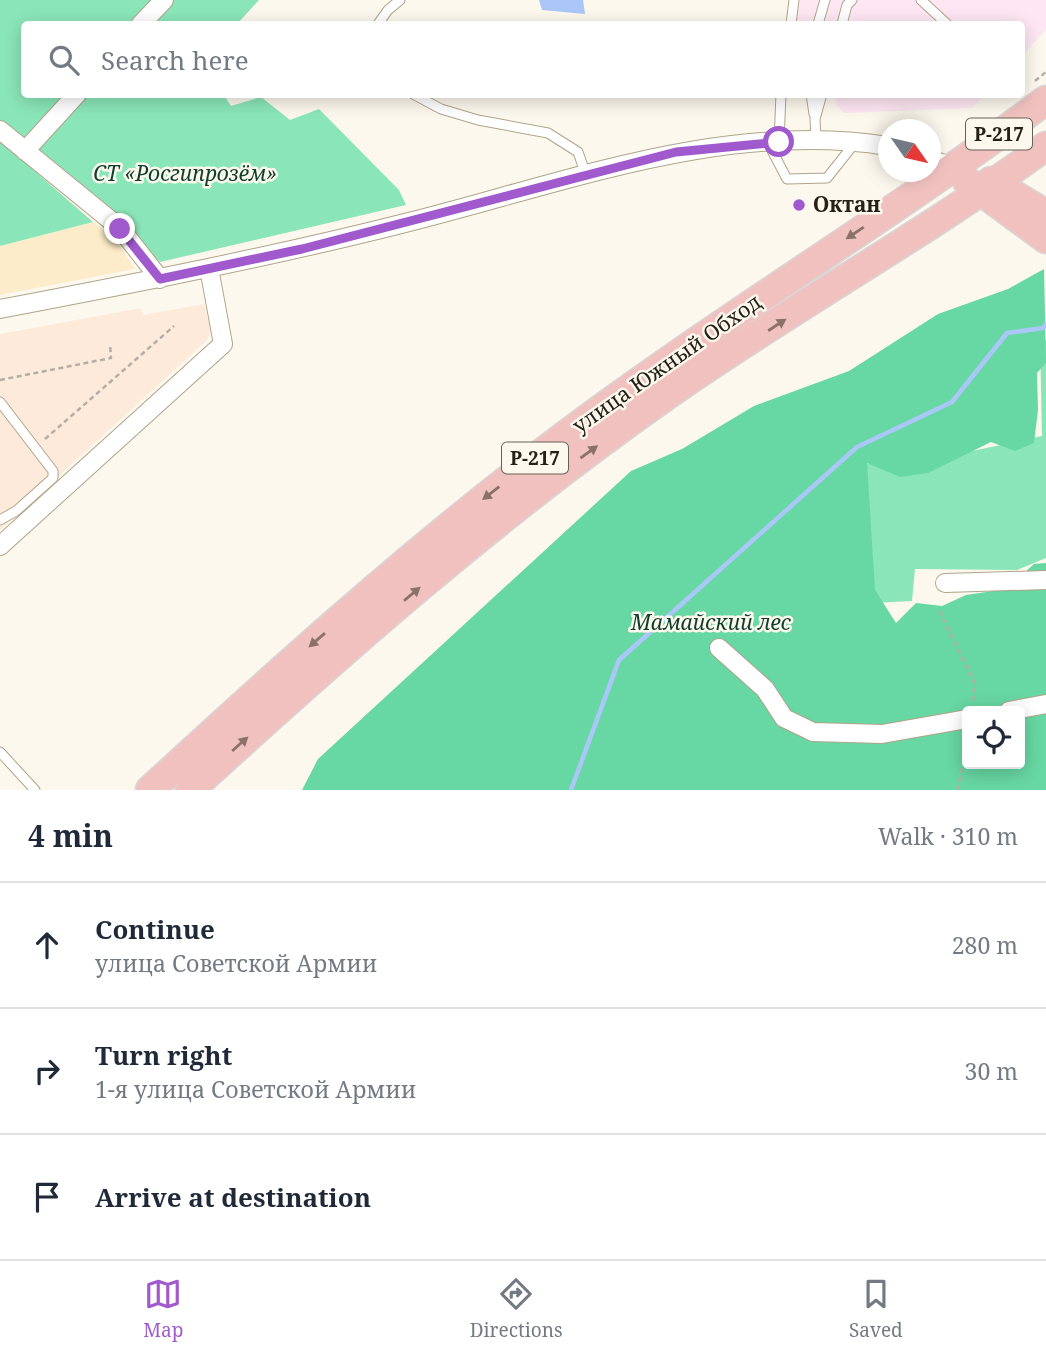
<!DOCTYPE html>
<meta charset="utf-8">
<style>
:root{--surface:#fff;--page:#f6f6f7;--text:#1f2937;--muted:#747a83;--line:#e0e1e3;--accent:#a15ace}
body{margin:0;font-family:"Noto Serif",serif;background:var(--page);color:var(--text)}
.controls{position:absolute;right:21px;bottom:21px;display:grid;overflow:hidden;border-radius:7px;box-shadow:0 4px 18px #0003}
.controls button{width:63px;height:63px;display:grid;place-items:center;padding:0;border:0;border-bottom:2px solid var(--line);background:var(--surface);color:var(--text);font:35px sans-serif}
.compass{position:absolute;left:878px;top:119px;width:63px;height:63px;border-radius:50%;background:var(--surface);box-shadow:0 4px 18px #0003;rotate:124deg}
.stop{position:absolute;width:21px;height:21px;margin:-16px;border:5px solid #a15ace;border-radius:50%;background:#fff}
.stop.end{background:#a15ace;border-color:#fff;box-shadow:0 2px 7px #0008}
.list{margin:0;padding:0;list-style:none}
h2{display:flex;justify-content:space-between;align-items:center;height:91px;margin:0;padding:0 28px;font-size:30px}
h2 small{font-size:23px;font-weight:400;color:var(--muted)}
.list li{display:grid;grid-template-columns:46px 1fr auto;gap:21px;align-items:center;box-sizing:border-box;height:126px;padding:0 28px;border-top:2px solid var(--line)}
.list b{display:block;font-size:26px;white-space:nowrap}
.list p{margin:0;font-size:23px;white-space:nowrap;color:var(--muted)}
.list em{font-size:23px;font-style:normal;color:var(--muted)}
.icon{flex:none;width:38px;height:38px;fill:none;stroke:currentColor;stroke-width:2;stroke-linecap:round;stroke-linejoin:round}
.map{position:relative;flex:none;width:1046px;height:790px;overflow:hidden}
.search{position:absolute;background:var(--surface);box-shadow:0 4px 18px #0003;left:21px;right:21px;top:21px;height:77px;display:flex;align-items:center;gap:18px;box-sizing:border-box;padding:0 24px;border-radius:7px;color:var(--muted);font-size:26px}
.sheet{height:469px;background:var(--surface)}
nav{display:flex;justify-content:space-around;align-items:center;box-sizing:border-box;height:98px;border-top:2px solid var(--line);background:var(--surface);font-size:19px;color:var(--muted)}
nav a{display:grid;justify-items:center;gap:4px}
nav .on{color:var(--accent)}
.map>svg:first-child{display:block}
.built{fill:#fcecc9}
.industrial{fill:#fee7f3}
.education{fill:#feeadb}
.green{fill:#8ae6b8}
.forest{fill:#67d7a3;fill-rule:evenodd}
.water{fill:#abc7f9}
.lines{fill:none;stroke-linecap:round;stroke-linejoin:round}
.stream{stroke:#abc7f9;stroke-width:4.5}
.lane-casing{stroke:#b0a48a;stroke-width:11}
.street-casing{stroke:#b0a48a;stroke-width:20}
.primary-casing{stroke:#d8d7d5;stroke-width:31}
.path{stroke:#b3afa4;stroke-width:2.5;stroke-dasharray:5 3.5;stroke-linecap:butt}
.lane{stroke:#fff;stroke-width:9}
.street{stroke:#fff;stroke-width:18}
.primary{stroke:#f0c1bf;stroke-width:28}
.oneway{fill:#8a716a}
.route{stroke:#a15ace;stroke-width:9}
.poi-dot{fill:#a15ace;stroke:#fdf8ed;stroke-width:2.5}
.labels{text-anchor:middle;stroke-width:5;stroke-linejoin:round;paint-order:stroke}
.shield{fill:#fdf8ed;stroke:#666256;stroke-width:2}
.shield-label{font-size:19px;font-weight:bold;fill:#252116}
.park-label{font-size:21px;font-style:italic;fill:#0f3f2b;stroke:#fdf8ed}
.poi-label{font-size:21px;font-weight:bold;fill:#252116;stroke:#fdf8ed;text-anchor:start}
.street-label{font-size:21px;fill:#252116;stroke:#fdf8ed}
</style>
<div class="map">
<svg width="1046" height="790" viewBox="0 0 1046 790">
<rect width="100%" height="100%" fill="#fdf8ed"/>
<path class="built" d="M 93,222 L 117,241 L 135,269 L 0,295 L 0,246 Z"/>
<path class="industrial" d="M 800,0 L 1046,0 L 1046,30 L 1022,55 L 1021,24 L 797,24 Z
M 835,95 L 835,94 L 985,95 L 972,108 L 844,113 L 836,104 Z"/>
<path class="education" d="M 204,304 L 211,332 L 207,340 L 0,530 L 0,334 L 141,308 L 143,315 Z"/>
<path class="green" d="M 0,0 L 259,0 L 237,24 L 24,24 L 24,94 L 224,95 L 231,106 L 261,97 L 290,120 L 319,109 L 399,190 L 406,205 L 160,262 L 123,225 L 0,121 Z
M 0,141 L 93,222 L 0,246 Z
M 1046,340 L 1046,558 L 1017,570 L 915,569 L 912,601 L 874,603 L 864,464 L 972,451 L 1042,436 L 1040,341 Z"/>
<path class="forest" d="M 1044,269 L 1046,363 L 1037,373 L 1038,410 L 1034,443 L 1015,451 L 991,442 L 928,473 L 900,477 L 867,463 L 875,590 L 896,623 L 916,603 L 942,606 L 966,595 L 1006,589 L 1034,564 L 1046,563 L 1046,790 L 302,790 L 318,759 L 631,471 L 682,449 L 754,406 L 849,371 L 938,314 L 1008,289 ZM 967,711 L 1020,711 L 1020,764 L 967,764 Z"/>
<path class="water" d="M 539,0 L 583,0 L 585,14 L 542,10 Z"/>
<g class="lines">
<path class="stream" d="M 571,790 L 619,660 L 857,447 L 952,402 L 1007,333 L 1043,328 L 1046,324"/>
<defs>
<path id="lane" d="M 921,0 L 947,24
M 378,24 L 388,10 L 400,0
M 791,24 L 794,0
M 818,24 L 825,0
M 842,24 L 847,5 L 852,0
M 413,94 L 441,109 L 478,120 L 548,133 L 578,152 L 586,175
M 811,94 L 814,114
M 816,140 L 815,119 L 822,94
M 779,142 L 781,94
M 768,143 L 787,179 L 827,178 L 854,144
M 0,402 L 53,471 L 53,478 L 16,511 L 0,520
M 0,752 L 35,790"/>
<path id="street" d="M 141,24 L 164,0
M 0,130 L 120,228 L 160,279
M 25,151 L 77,94
M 930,159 L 952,167
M 0,309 C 136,283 271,257 405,223 C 562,184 724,120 888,146
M 0,546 L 223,344 L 209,268
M 945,583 L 1046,580
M 719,648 L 765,689 L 784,718 L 813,732 L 882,734 L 967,719
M 1009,711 L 1046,704"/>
<path id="primary" d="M 967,181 L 1046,239
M 991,181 L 1046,214
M 150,790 C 278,672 408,555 547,449 C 708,326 884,222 1046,100
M 190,790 C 341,652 495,516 663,398 C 788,310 922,236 1046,146"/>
</defs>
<use href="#lane" class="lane-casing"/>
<use href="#street" class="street-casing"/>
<use href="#primary" class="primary-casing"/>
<path class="path" d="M 1035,81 L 1046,72
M 0,380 L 111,358 L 110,344
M 45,439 L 174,326
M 939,611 L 975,683 L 972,704
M 958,790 L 967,736"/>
<use href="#lane" class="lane"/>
<use href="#street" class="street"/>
<use href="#primary" class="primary"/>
</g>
<defs><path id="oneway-solid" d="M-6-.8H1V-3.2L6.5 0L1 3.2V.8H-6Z" transform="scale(1.75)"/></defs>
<g class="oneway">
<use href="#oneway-solid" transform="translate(855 233) rotate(146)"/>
<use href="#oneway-solid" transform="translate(777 325) rotate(-33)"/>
<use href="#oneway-solid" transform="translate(589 452) rotate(-36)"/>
<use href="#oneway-solid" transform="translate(491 493) rotate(142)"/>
<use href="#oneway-solid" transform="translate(412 594) rotate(-40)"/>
<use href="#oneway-solid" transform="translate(317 640) rotate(139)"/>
<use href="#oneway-solid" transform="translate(240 744) rotate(-42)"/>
</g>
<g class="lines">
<path class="route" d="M 120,229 L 160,279 L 302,249 L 676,152 L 779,142"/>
</g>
<circle class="poi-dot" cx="799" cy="205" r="7"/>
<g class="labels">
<g class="shield">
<rect x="966" y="118.5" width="66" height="31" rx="5"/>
<rect x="502" y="442.5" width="66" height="31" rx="5"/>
</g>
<g class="shield-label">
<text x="999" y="141">Р-217</text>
<text x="535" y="465">Р-217</text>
</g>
<g class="park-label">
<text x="185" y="181">СТ «Росгипрозём»</text>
<text x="711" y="630">Мамайский лес</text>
</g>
<g class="poi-label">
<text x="813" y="212">Октан</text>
</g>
<g class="street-label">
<text transform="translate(667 364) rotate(-35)" y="7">улица Южный Обход</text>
</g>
</g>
</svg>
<div class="controls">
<button><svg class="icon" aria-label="locate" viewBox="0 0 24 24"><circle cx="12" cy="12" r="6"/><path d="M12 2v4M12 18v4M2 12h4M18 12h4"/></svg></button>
</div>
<svg class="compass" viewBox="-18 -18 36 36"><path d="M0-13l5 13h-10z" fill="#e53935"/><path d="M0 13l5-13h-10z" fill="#747a83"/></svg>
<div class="stop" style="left:779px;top:142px"></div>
<div class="stop end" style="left:120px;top:229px"></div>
<div class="search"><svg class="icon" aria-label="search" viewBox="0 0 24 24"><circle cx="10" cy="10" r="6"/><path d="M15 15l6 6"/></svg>Search here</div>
</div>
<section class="sheet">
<h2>4 min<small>Walk · 310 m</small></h2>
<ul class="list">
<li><svg class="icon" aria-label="ahead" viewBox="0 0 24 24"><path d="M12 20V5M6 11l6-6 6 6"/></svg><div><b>Continue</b><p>улица Советской Армии</p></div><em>280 m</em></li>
<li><svg class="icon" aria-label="right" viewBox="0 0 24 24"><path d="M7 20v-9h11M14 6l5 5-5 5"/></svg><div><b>Turn right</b><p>1-я улица Советской Армии</p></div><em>30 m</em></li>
<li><svg class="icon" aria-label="arrive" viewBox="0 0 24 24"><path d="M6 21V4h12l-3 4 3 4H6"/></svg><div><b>Arrive at destination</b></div></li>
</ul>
</section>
<nav>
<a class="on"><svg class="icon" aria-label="map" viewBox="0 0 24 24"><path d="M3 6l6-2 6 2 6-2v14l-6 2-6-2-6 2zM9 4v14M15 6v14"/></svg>Map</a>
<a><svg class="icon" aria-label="directions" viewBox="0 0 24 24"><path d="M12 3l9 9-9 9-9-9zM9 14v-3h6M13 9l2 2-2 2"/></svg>Directions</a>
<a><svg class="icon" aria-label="saved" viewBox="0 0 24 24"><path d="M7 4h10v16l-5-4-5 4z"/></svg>Saved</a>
</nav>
